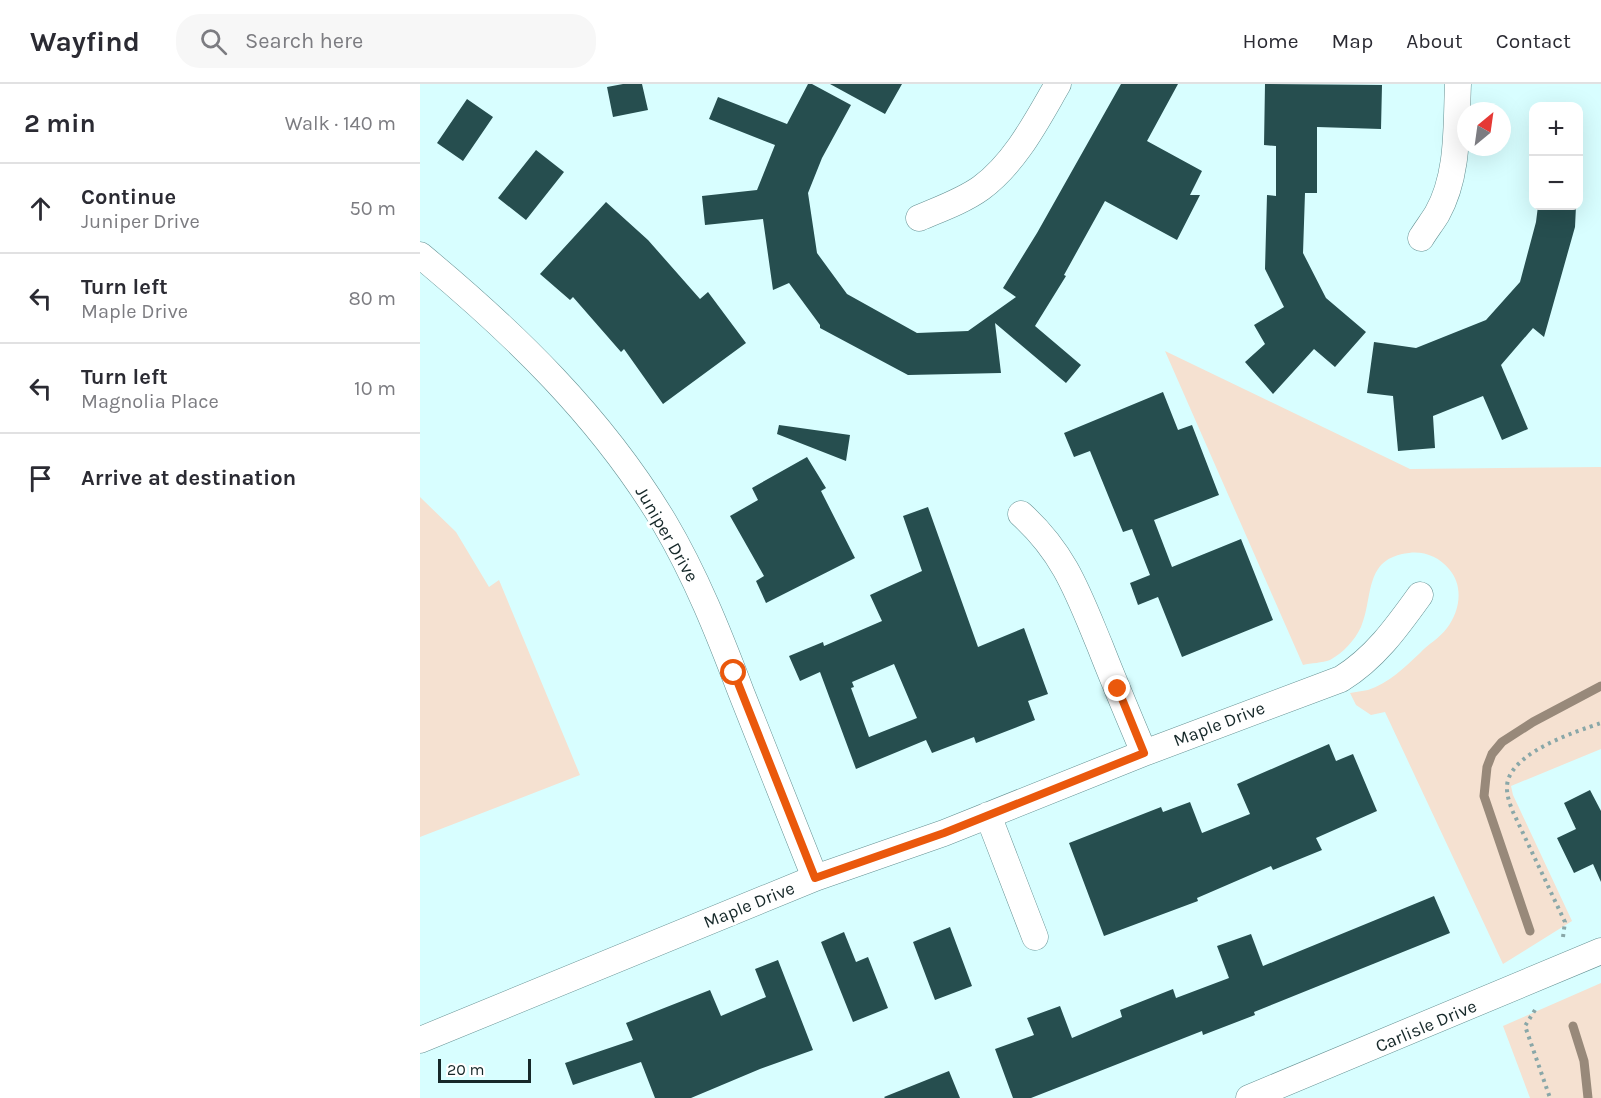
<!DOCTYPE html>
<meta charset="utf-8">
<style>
:root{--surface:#fff;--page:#f7f7f7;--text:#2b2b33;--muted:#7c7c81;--line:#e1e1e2}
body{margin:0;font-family:Karla,sans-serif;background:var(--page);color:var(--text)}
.controls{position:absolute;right:18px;top:18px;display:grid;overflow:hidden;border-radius:12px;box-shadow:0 6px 24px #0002}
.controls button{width:54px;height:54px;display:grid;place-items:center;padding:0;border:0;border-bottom:2px solid var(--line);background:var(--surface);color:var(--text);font:30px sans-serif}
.compass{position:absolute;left:1037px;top:18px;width:54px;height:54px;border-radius:50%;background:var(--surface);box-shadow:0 6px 24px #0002;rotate:29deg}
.scale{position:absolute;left:18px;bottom:15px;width:93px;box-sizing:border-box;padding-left:6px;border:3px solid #162829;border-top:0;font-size:16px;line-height:21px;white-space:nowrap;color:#162829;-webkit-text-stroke:4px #fff;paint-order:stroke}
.stop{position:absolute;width:18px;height:18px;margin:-14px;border:4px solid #ea580c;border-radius:50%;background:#fff}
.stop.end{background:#ea580c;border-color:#fff;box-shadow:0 2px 6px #0008}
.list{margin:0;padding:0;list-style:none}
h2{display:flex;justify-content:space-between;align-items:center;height:78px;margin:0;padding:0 24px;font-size:26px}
h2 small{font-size:20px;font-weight:400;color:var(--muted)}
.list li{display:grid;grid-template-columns:39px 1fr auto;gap:18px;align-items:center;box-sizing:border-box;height:90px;padding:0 24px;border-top:2px solid var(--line)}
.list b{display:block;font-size:22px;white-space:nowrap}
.list p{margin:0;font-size:20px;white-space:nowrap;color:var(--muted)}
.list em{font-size:20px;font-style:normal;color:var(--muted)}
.icon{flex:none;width:33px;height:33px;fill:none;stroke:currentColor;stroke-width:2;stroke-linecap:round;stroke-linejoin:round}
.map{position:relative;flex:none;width:1181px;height:1014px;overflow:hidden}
header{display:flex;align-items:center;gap:36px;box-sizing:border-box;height:84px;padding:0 30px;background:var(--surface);border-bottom:2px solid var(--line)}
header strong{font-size:28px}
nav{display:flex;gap:33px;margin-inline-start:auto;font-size:21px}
.search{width:420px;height:54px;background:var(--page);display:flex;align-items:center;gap:15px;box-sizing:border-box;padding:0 21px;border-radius:24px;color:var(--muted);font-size:22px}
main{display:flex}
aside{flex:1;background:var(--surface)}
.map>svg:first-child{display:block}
.green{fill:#f5e1d1}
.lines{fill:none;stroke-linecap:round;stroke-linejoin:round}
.stream{stroke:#98897a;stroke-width:9}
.building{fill:#264e4f;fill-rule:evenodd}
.minor-casing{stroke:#659193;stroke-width:27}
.path{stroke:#89a7a8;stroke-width:4;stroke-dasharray:3 4.5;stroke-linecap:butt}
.minor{stroke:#fff;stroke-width:26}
.route{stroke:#ea580c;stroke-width:8}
.labels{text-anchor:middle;stroke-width:6;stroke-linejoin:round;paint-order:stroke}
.street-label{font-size:18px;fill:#162829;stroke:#fff}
</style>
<header>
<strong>Wayfind</strong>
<div class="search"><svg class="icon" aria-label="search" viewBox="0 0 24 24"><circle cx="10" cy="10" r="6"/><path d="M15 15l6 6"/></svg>Search here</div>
<nav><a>Home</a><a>Map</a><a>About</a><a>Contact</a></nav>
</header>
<main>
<aside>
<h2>2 min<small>Walk · 140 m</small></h2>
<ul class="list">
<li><svg class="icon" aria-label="ahead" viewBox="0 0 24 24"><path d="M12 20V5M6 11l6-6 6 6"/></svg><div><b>Continue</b><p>Juniper Drive</p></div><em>50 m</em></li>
<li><svg class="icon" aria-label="left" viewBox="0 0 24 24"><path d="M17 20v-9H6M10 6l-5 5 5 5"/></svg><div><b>Turn left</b><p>Maple Drive</p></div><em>80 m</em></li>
<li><svg class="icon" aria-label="left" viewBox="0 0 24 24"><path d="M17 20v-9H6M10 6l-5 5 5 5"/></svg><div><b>Turn left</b><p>Magnolia Place</p></div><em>10 m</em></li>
<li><svg class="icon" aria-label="arrive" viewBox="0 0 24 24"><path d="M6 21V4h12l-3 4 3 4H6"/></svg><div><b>Arrive at destination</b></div></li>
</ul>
</aside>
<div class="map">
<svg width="1181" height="1014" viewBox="0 0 1181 1014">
<rect width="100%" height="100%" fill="#d8feff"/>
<path class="green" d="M 745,267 L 990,385 L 1181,383 L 1181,665 L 1091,702 L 1093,711 L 1152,837 L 1083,880 L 965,628 L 951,631 L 936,621 L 930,609 C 936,608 942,607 948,606 C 969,599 985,583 1000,569 C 1008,560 1020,554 1027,544 C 1040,527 1044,502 1029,485 C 1019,473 1004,467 989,469 C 943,474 954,513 941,543 C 935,556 923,569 910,576 C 902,579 891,579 883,581 Z
M 0,413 L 36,448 L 69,503 L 79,496 L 160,691 L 0,753 Z
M 1181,899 L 1181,1014 L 1110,1014 L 1083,942 Z"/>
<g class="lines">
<path class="stream" d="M 1110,847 L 1064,712 L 1067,683 L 1072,670 L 1082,658 L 1113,638 L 1181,602
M 1153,942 L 1164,977 L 1168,1014"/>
</g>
<path class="building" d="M 203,0 L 222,0 L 228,26 L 193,33 L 187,3 Z
M 388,0 L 392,0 L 431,21 L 402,74 L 388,109 L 397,169 L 427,210 L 497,249 L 548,247 L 596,213 L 583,204 L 617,149 L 701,0 L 758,0 L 727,57 L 782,87 L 770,111 L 780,111 L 757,156 L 685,117 L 644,191 L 646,192 L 615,242 L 661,281 L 646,299 L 575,239 L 581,289 L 488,291 L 400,244 L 400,241 L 369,199 L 353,206 L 343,135 L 285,141 L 282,112 L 337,106 L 355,61 L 289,35 L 298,13 L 367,40 Z
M 410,0 L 482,0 L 465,30 Z
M 845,0 L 962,1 L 961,45 L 897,43 L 897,109 L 885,109 L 883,169 L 906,214 L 946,248 L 915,283 L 894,265 L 853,310 L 825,278 L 845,260 L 834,241 L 864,223 L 845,185 L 847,111 L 856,112 L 856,62 L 844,61 Z
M 47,15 L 73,33 L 43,77 L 17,59 Z
M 116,66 L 144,88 L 106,136 L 78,114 Z
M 186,118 L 228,156 L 280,215 L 288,208 L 326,259 L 243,320 L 204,265 L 201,268 L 153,213 L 150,216 L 120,190 Z
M 1118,122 L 1156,122 L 1155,143 L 1124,253 L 1113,244 L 1081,281 L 1108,345 L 1082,356 L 1063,312 L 1013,332 L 1015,364 L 978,367 L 973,312 L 947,309 L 954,258 L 996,264 L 1066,236 L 1100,198 L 1116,138 Z
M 743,308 L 758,346 L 772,341 L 799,411 L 734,436 L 752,483 L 821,455 L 853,536 L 762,573 L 738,513 L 718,521 L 710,499 L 730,491 L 712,445 L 703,448 L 670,367 L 654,373 L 644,349 Z
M 359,341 L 430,351 L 426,377 L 357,350 Z
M 387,373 L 406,404 L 401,407 L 435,474 L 346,519 L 336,497 L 344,492 L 310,432 L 338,416 L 332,404 Z
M 508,423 L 558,563 L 604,544 L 628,610 L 608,617 L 615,636 L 556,659 L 554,653 L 512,669 L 506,656 L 436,685 L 400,588 L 380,597 L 369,572 L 403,558 L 404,562 L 462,537 L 450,511 L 502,487 L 483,432 ZM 474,580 L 497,634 L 449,653 L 431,604 L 434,603 L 432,598 Z
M 909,660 L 916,677 L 933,670 L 957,727 L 896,754 L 902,766 L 853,786 L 851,782 L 777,814 L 778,817 L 684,852 L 649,759 L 741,723 L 743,728 L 770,718 L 782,749 L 830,730 L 817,700 Z
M 1170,706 L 1181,727 L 1181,798 L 1173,780 L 1154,789 L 1137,754 L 1156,745 L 1144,719 Z
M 1014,812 L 1030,849 L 834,928 L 835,931 L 783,951 L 782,947 L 611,1014 L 593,1014 L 575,965 L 614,951 L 607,934 L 640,922 L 652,954 L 702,933 L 700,926 L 753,905 L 756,914 L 809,894 L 797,862 L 831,850 L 843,882 Z
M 530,843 L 552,902 L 515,916 L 493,858 Z
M 424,848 L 436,878 L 448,873 L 468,924 L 433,938 L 401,858 Z
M 358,876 L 393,966 L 340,985 L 271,1014 L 235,1014 L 221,978 L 153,1001 L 145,979 L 213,956 L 206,939 L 290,906 L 301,932 L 346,913 L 335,885 Z
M 529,987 L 540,1014 L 465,1014 L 464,1013 Z"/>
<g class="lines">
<defs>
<path id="minor" d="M 499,134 C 520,125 543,117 561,104 C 596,78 617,36 638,0
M 1001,154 C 1006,146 1012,138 1017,130 C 1039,91 1036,44 1038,0
M 0,171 C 94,249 181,333 244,438 C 276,492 299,550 321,608 C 346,670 370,732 395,794
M 601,430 C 645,470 658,509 680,562 C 694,598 709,633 724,669
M 568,731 L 615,853
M 0,956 L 395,794 L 524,749 L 724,669 L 921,595 C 955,574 977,543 1000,511
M 829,1014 L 1181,867"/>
</defs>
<use href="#minor" class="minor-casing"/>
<path class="path" d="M 1143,853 L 1145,838 L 1093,728 C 1089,718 1085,707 1088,696 C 1097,667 1154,648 1181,639
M 1115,926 L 1105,942 L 1130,1014"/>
<use href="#minor" class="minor"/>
</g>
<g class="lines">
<path class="route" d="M 314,589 L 395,794 L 524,749 L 724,669 L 698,605"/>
</g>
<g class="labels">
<g class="street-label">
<text transform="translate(247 450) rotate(60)" y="6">Juniper Drive</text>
<text transform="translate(799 640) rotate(-21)" y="6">Maple Drive</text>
<text transform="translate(329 821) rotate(-22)" y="6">Maple Drive</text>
<text transform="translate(1006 942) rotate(-23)" y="6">Carlisle Drive</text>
</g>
</g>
</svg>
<div class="controls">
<button>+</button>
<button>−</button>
</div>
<svg class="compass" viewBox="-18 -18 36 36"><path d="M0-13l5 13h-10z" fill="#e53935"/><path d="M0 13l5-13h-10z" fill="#7c7c81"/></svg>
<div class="scale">20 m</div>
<div class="stop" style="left:314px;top:589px"></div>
<div class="stop end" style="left:698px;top:605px"></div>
</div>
</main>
